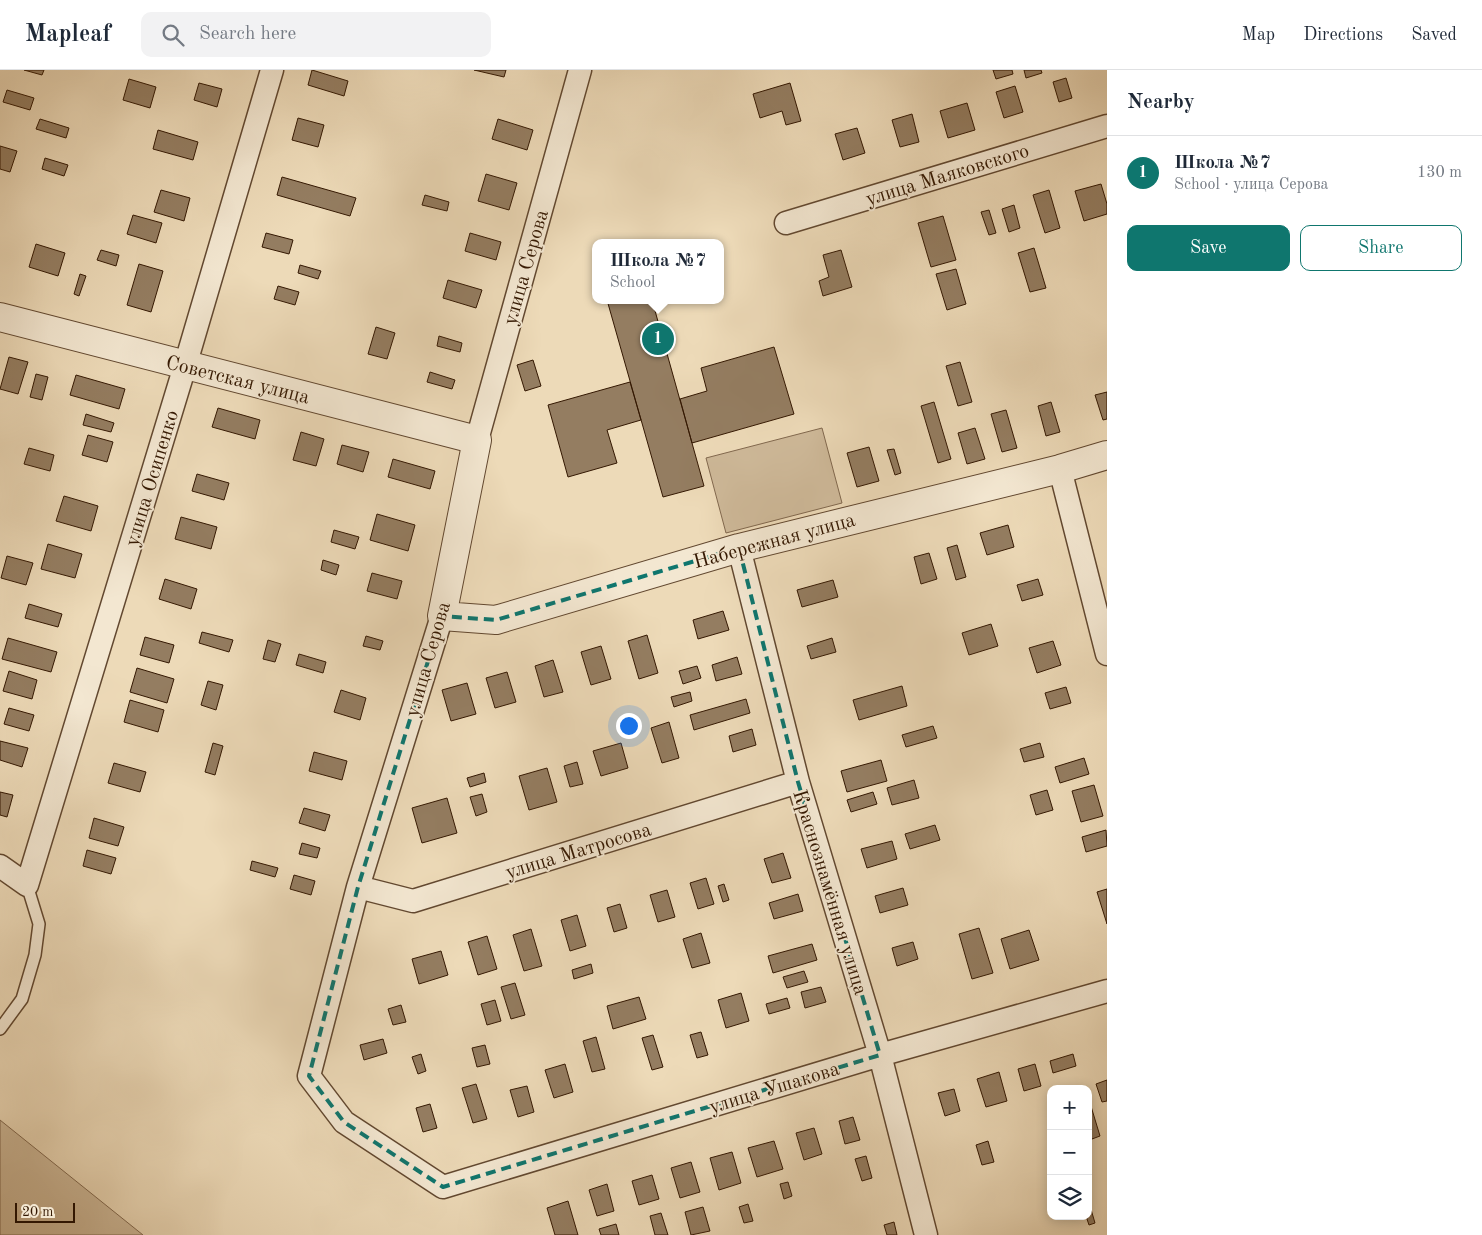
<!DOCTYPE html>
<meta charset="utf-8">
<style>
:root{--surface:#fff;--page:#f2f2f3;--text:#1f2937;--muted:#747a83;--line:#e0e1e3;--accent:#0f766e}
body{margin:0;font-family:"Old Standard TT",serif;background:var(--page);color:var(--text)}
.controls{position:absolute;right:15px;bottom:15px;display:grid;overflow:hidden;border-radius:10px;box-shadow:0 2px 12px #0003}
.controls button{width:45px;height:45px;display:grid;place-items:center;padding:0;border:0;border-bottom:1px solid var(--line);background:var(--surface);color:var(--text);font:25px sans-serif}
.scale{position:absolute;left:15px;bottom:12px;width:60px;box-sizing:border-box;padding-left:5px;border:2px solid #341802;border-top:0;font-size:14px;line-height:18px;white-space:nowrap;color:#341802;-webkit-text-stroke:4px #f3e7d1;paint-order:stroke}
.you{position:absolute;left:628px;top:655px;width:18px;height:18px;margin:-12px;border:4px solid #fff;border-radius:50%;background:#1a73e8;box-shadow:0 0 0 8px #1a73e833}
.badge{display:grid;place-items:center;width:32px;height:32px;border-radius:50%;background:var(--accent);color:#fff;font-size:16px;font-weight:700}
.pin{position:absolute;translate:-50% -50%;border:2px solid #fff;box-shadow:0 1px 5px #0006}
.popup{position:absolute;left:592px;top:169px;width:132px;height:65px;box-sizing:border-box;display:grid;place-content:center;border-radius:10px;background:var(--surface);filter:drop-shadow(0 1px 4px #0005);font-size:16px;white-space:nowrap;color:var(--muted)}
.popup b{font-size:19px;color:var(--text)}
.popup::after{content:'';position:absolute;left:50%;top:100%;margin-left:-10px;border:10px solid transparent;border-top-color:var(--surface)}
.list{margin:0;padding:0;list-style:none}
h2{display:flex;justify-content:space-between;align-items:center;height:65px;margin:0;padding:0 20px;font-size:21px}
h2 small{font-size:16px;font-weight:400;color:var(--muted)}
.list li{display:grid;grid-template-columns:32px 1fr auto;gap:15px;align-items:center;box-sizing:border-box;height:75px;padding:0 20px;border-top:1px solid var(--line)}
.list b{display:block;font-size:19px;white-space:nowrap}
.list p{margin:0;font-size:16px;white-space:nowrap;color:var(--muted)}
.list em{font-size:16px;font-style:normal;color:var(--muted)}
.actions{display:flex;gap:10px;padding:15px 20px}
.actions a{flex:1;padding:11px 0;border:1px solid var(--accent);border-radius:10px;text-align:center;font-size:18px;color:var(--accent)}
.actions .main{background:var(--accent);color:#fff}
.icon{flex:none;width:28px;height:28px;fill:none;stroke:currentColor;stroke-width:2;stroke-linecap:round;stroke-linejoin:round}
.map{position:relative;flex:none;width:1107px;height:1165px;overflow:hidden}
header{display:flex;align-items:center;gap:30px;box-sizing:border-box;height:70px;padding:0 25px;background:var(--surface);border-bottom:1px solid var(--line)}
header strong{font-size:24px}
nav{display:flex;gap:28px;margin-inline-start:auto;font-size:18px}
.search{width:350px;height:45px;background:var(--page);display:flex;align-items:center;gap:12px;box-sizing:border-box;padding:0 18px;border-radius:10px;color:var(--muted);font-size:19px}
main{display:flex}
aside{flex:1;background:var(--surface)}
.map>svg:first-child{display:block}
.green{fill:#ceb999;stroke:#81684e}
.building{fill:#947d61;stroke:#341802}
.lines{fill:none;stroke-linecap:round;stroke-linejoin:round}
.service-casing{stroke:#624830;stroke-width:14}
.minor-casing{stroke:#624830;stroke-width:25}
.tertiary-casing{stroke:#624830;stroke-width:30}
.service{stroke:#f3e7d1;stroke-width:11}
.minor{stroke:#f3e7d1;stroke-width:22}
.tertiary{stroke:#f3e7d1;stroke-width:28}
.marked{fill:none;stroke:#0f766e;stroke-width:4;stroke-dasharray:10 6;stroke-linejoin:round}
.labels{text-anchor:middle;stroke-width:4;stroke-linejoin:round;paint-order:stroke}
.street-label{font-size:20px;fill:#341802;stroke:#f3e7d1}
</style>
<header>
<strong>Mapleaf</strong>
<div class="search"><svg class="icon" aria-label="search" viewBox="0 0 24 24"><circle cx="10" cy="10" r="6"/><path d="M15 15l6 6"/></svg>Search here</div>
<nav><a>Map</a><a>Directions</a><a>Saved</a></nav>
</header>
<main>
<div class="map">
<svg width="1107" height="1165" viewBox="0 0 1107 1165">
<rect width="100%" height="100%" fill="#eddab8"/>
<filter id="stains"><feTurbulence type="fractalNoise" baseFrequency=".004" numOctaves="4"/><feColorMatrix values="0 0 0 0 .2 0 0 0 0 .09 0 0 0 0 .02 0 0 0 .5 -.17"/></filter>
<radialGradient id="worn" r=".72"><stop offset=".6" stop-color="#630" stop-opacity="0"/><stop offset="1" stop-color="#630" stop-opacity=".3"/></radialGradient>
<path class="green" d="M 822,358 L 842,433 L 726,463 L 706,388 Z
M 0,1050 L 143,1165 L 0,1165 Z"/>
<path class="building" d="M 24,0 L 44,0 L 42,5 Z
M 312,0 L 348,11 L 344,26 L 308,15 Z
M 474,0 L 506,0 L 504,7 Z
M 993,0 L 1012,0 L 1013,4 L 996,9 Z
M 1024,0 L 1041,0 L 1042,3 L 1026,8 Z
M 1066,8 L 1072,28 L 1059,32 L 1053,12 Z
M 129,9 L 156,17 L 150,38 L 123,30 Z
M 199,13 L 222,19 L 217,37 L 194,30 Z
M 790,13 L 801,51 L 786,55 L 782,41 L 760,48 L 753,24 Z
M 1015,16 L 1023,42 L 1004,48 L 996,22 Z
M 7,20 L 34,28 L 30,40 L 3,32 Z
M 967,33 L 975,60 L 948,68 L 940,41 Z
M 912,44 L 919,72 L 900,77 L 892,50 Z
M 298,48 L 324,55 L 318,77 L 292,70 Z
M 40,49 L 69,58 L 66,68 L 36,59 Z
M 498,49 L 533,60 L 527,80 L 492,69 Z
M 857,58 L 865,83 L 843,90 L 835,64 Z
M 158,60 L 198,72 L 193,90 L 153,79 Z
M 0,76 L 17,81 L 10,102 L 0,99 Z
M 45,88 L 68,95 L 64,106 L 42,99 Z
M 486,104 L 517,113 L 509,140 L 478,131 Z
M 282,107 L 356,128 L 350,146 L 277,125 Z
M 1101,114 L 1107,134 L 1107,144 L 1084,151 L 1075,121 Z
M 161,120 L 190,128 L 184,151 L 154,142 Z
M 1049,120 L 1060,158 L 1045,163 L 1033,125 Z
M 425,125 L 449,132 L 447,141 L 422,135 Z
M 1014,135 L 1020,158 L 1009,162 L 1002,139 Z
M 989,140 L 996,163 L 989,165 L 981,142 Z
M 133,145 L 162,153 L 156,173 L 127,164 Z
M 943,146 L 956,190 L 931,197 L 918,153 Z
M 266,163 L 293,170 L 289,184 L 262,177 Z
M 470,163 L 501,172 L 496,190 L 465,181 Z
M 36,174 L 65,183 L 58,206 L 29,197 Z
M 1034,178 L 1046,218 L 1030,222 L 1018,183 Z
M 101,180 L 119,185 L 116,196 L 97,190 Z
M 841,180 L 852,217 L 823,226 L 819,211 L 829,207 L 823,185 Z
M 139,194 L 163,201 L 151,242 L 127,235 Z
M 300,195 L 321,201 L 318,209 L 298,203 Z
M 956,199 L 966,234 L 947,240 L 936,204 Z
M 80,204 L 86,206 L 79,226 L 74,224 Z
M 448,210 L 482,220 L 476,238 L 443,228 Z
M 278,216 L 299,222 L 295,235 L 274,229 Z
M 607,230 L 652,230 L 704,416 L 663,427 Z
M 376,257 L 395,263 L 387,289 L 368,284 Z
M 439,266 L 462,273 L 460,282 L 437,276 Z
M 774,277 L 794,344 L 692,373 L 680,329 L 707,321 L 701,298 Z
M 9,287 L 28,292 L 18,324 L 0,319 Z
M 533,290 L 541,316 L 525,321 L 517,295 Z
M 960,292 L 972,332 L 958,336 L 946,296 Z
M 430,302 L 455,310 L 452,319 L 427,312 Z
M 36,304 L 48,307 L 42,330 L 30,327 Z
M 76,305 L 125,319 L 119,339 L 70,325 Z
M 630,312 L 641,350 L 607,360 L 617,393 L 568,407 L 548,335 Z
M 1107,322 L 1107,349 L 1103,350 L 1095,325 Z
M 934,332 L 951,389 L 938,393 L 921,336 Z
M 1051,332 L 1060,362 L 1046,366 L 1038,336 Z
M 218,338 L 260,350 L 255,369 L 212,357 Z
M 1006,340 L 1017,378 L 1002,382 L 991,344 Z
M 86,344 L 114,353 L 111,362 L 83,355 Z
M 975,358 L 985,389 L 967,394 L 958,363 Z
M 301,362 L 324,369 L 316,396 L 293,390 Z
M 88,365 L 113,372 L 107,392 L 82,385 Z
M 342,375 L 369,382 L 363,402 L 337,394 Z
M 869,377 L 879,411 L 857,417 L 847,383 Z
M 29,378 L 54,385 L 50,401 L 24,394 Z
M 894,379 L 901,403 L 895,405 L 887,380 Z
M 393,389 L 435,401 L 430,419 L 388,407 Z
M 197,404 L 229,413 L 224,430 L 192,421 Z
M 64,426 L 98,436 L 91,461 L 56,451 Z
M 377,444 L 415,455 L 408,481 L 370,470 Z
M 181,447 L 217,457 L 211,479 L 175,469 Z
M 1008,455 L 1014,477 L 987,485 L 980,463 Z
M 334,460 L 359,467 L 355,479 L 331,472 Z
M 48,474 L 82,484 L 75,508 L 41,499 Z
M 957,475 L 966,507 L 956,510 L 947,478 Z
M 929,483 L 937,509 L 921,514 L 914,487 Z
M 7,486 L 33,493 L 26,515 L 1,508 Z
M 323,490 L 339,495 L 336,505 L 321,500 Z
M 372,503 L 402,511 L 397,529 L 367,521 Z
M 165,509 L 197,519 L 191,539 L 159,529 Z
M 1038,509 L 1043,525 L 1022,531 L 1017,515 Z
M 833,510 L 838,527 L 802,537 L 797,520 Z
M 29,534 L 62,544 L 58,557 L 25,548 Z
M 723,541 L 729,560 L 698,569 L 693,550 Z
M 991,554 L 998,576 L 969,585 L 962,563 Z
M 202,562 L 233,570 L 229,582 L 199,573 Z
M 647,565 L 658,603 L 639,609 L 628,571 Z
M 366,566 L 383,571 L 380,580 L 363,576 Z
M 145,567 L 174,575 L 169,593 L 140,585 Z
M 8,568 L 57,582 L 51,602 L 2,589 Z
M 832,568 L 836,582 L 811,589 L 807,576 Z
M 268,570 L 281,574 L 275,592 L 263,589 Z
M 1053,571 L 1061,595 L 1037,603 L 1029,578 Z
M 601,576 L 611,609 L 591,615 L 581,582 Z
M 299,584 L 326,592 L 323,603 L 296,595 Z
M 737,587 L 742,604 L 716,611 L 712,595 Z
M 553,590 L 563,622 L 544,627 L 535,596 Z
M 697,596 L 701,608 L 683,614 L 679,601 Z
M 137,598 L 174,609 L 167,633 L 130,622 Z
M 9,601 L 37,610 L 32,629 L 3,621 Z
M 507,602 L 516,632 L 495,638 L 486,608 Z
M 208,611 L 223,615 L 216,640 L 201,635 Z
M 467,613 L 476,644 L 451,651 L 442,620 Z
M 902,616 L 907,636 L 859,650 L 853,630 Z
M 1066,617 L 1071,633 L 1050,639 L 1045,623 Z
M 341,620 L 366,628 L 360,650 L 334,642 Z
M 690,622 L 692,631 L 674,637 L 671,627 Z
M 746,629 L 750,643 L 694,660 L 690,645 Z
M 130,630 L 164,640 L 158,662 L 124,652 Z
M 9,638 L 34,645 L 29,661 L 4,654 Z
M 669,652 L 679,688 L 662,693 L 651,658 Z
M 933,656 L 937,668 L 906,677 L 902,665 Z
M 752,659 L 756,675 L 733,682 L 729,666 Z
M 0,671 L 28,678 L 22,697 L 0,690 Z
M 213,673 L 223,676 L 215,705 L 205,702 Z
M 621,673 L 628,698 L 601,706 L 593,681 Z
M 1040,673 L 1044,687 L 1024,692 L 1020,679 Z
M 314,682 L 347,691 L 342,710 L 309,701 Z
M 1084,688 L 1089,704 L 1060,713 L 1055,697 Z
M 881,690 L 887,711 L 847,722 L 841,701 Z
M 577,692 L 583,714 L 570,717 L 564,696 Z
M 114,693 L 146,702 L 140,722 L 108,713 Z
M 547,698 L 557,732 L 529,740 L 519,706 Z
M 484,703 L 486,712 L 470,717 L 467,708 Z
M 914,710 L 919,728 L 892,735 L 887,718 Z
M 1094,715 L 1103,746 L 1081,752 L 1072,721 Z
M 1047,720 L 1053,740 L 1036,745 L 1030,725 Z
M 0,722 L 13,725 L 7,747 L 0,745 Z
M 873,722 L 877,734 L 851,742 L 847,730 Z
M 482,724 L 487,742 L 476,746 L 470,727 Z
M 447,728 L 457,763 L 422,773 L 412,738 Z
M 304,738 L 330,745 L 325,761 L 299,753 Z
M 94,748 L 124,757 L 118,776 L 89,768 Z
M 935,755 L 940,770 L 910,779 L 905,764 Z
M 1106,760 L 1107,776 L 1086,782 L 1082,767 Z
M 892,771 L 897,789 L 867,798 L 861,779 Z
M 302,773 L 320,778 L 317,788 L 299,784 Z
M 87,780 L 116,788 L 111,804 L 83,796 Z
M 783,783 L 791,808 L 772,813 L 764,789 Z
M 252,791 L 278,798 L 275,807 L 250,800 Z
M 294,805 L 315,811 L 311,825 L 290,819 Z
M 706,808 L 714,834 L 698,839 L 690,813 Z
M 724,814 L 729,830 L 723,832 L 718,816 Z
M 903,818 L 908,835 L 880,843 L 875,826 Z
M 1107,819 L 1107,854 L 1097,822 Z
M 667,820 L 675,847 L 658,852 L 650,825 Z
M 798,824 L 803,841 L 774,849 L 769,833 Z
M 620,834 L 627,858 L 614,862 L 607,838 Z
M 577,845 L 586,876 L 570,881 L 561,850 Z
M 979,858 L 993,903 L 972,909 L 959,864 Z
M 531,859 L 542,896 L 524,901 L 513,865 Z
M 1029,860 L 1039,890 L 1010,899 L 1001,869 Z
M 701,863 L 710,893 L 692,898 L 683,869 Z
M 487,866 L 497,899 L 478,905 L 468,872 Z
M 913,872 L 918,889 L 897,896 L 892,878 Z
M 812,874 L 817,890 L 773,903 L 768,886 Z
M 441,881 L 448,905 L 419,914 L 412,889 Z
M 591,894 L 593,903 L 574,909 L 572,900 Z
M 804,901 L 808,912 L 787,918 L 783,907 Z
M 515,913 L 525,945 L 511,949 L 501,917 Z
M 821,917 L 826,932 L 805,938 L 801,922 Z
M 741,923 L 749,951 L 726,958 L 718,930 Z
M 639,927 L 646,949 L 613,959 L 607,936 Z
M 787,928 L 790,938 L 769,944 L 766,934 Z
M 495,930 L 501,951 L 487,955 L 481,934 Z
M 401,935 L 406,952 L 393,955 L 388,939 Z
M 701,962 L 708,985 L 697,988 L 690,965 Z
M 653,965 L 663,997 L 652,1000 L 642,968 Z
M 596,967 L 605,999 L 592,1002 L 583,971 Z
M 383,969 L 387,983 L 364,990 L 360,975 Z
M 485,975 L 490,994 L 477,997 L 472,978 Z
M 421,984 L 426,1001 L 418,1004 L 412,987 Z
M 1073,984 L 1076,996 L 1053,1003 L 1050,991 Z
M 565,994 L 573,1022 L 554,1028 L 545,1000 Z
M 1035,994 L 1041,1016 L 1024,1021 L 1018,999 Z
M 999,1002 L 1007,1031 L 986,1037 L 977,1009 Z
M 1107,1010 L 1107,1031 L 1102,1032 L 1096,1014 Z
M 476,1014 L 487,1049 L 473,1053 L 462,1018 Z
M 527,1016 L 534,1042 L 518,1047 L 510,1020 Z
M 954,1019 L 960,1041 L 945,1046 L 938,1023 Z
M 1088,1033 L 1090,1033 L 1100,1066 L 1092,1069 L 1088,1057 Z
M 430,1034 L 437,1058 L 423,1062 L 416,1038 Z
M 853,1047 L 860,1070 L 845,1074 L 839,1051 Z
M 814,1058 L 822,1084 L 804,1090 L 796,1063 Z
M 774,1071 L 783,1099 L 757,1107 L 748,1078 Z
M 988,1071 L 994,1092 L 982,1095 L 976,1075 Z
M 732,1082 L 741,1113 L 719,1120 L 710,1088 Z
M 866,1086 L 872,1108 L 862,1111 L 855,1089 Z
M 691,1092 L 700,1122 L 680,1128 L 671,1098 Z
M 652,1105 L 659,1129 L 639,1135 L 632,1111 Z
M 788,1112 L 792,1126 L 784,1129 L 780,1114 Z
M 607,1114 L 614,1141 L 597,1146 L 589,1120 Z
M 568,1131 L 578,1165 L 555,1165 L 547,1138 Z
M 748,1134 L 753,1151 L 744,1153 L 739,1137 Z
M 1090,1136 L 1095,1153 L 1089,1155 L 1086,1146 L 1088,1146 L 1088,1137 Z
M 703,1137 L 710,1161 L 691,1165 L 685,1142 Z
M 661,1143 L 668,1165 L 655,1165 L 650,1146 Z
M 894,1152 L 897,1165 L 887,1165 L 884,1155 Z
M 616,1154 L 619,1165 L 601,1165 L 599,1159 Z"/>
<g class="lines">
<defs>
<path id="service" d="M 0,959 L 22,929 L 35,885 L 39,854 L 27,815"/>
<path id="minor" d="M 786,153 L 1107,56
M 477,370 L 580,0
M 1060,399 L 1107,584
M 739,478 L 798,712 L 880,985 L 926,1165
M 442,546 L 358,817 L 309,1006 L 344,1052 L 443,1117 L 880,985 L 1107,921
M 0,796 L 27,815 L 185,296 L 272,0
M 358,817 L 413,831 L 798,712"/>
<path id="tertiary" d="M 0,247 L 477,370 L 442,546 L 496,550 L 739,478 L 1060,399 L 1107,385"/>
</defs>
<use href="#service" class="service-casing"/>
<use href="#minor" class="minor-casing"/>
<use href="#tertiary" class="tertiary-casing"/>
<use href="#service" class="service"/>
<use href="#minor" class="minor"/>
<use href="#tertiary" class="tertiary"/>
</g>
<path class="marked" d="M 739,478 L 798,712 L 880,985 L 443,1117 L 344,1052 L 309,1006 L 358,817 L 442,546 L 496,550 Z"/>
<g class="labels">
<g class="street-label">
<text transform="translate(947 104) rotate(-17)" y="7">улица Маяковского</text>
<text transform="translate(525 197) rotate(-74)" y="7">улица Серова</text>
<text transform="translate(238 309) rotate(14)" y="7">Советская улица</text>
<text transform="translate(151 408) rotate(-73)" y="7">улица Осипенко</text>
<text transform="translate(774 470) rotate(-15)" y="7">Набережная улица</text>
<text transform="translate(427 589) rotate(-74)" y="7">улица Серова</text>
<text transform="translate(578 780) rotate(-17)" y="7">улица Матросова</text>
<text transform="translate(831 822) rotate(73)" y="7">Краснознамённая улица</text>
<text transform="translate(774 1017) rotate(-17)" y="7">улица Ушакова</text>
</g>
</g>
<rect width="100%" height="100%" filter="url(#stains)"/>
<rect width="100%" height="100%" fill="url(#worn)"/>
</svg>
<div class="controls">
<button>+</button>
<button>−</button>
<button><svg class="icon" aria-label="layers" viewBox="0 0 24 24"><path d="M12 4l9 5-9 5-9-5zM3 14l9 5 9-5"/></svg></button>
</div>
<div class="scale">20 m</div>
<div class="you"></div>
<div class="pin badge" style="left:658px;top:269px">1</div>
<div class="popup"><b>Школа №7</b>School</div>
</div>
<aside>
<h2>Nearby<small></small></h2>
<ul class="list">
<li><span class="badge">1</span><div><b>Школа №7</b><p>School · улица Серова</p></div><em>130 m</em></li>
</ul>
<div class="actions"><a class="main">Save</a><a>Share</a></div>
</aside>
</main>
